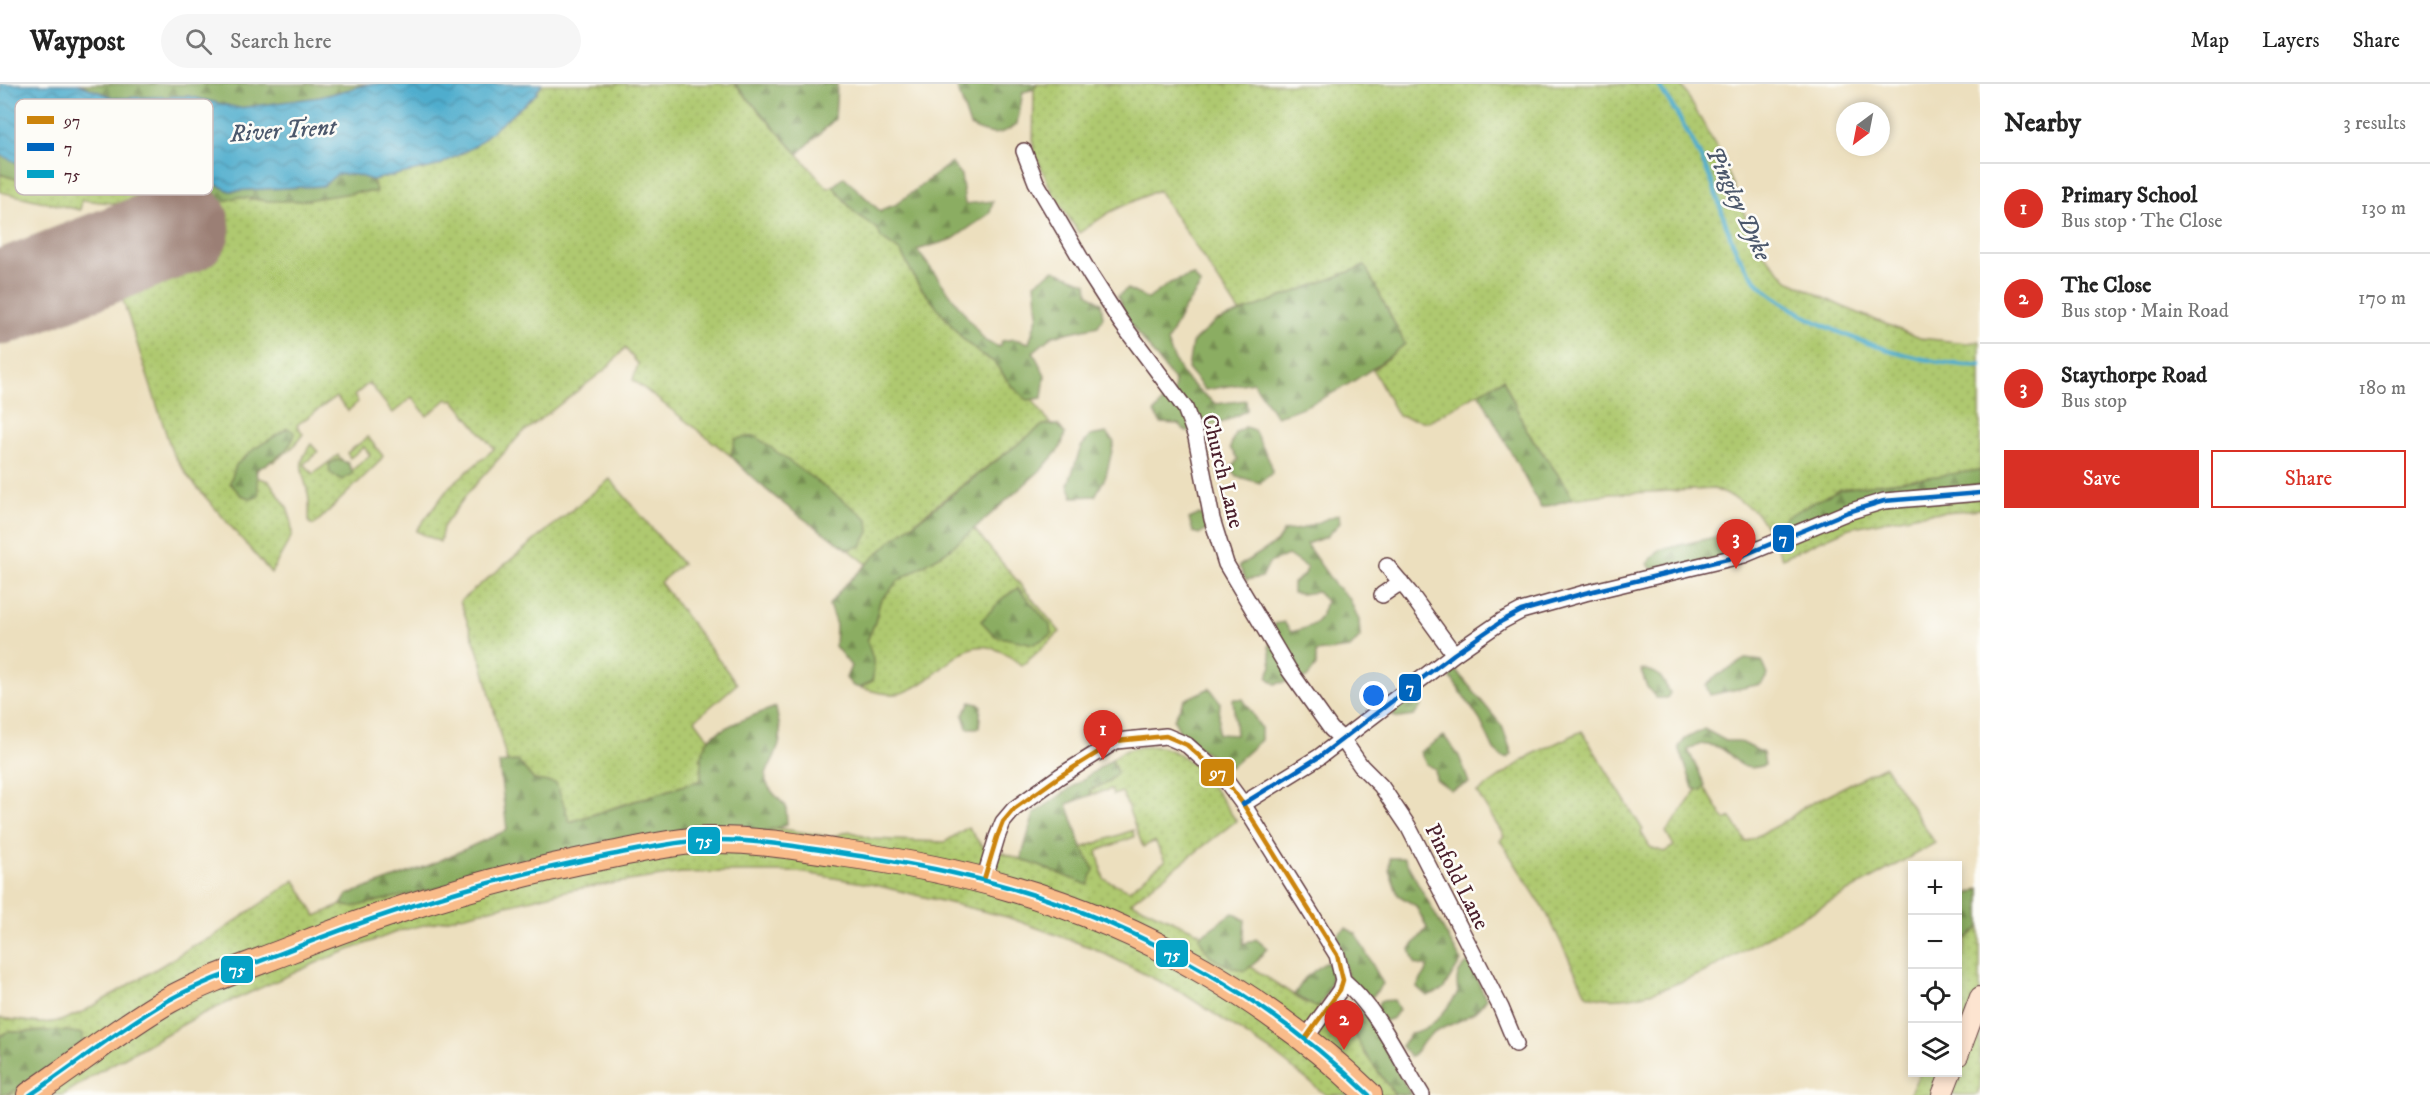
<!DOCTYPE html>
<meta charset="utf-8">
<style>
:root{--surface:#fff;--page:#f6f6f6;--text:#222;--muted:#767676;--line:#e0e0e0;--accent:#d93025}
body{margin:0;font-family:"IM FELL DW Pica",serif;background:var(--page);color:var(--text)}
.controls{position:absolute;right:18px;bottom:18px;display:grid;overflow:hidden;border-radius:0px;box-shadow:0 3px 9px #0003}
.controls button{width:54px;height:54px;display:grid;place-items:center;padding:0;border:0;border-bottom:2px solid var(--line);background:var(--surface);color:var(--text);font:30px sans-serif}
.compass{position:absolute;left:1836px;top:18px;width:54px;height:54px;border-radius:50%;background:var(--surface);box-shadow:0 3px 9px #0003;rotate:212deg}
.you{position:absolute;left:1374px;top:612px;width:21px;height:21px;margin:-15px;border:4px solid #fff;border-radius:50%;background:#1a73e8;box-shadow:0 0 0 9px #1a73e833}
.badge{display:grid;place-items:center;width:39px;height:39px;border-radius:50%;background:var(--accent);color:#fff;font-size:20px;font-weight:700}
.pin{position:absolute;translate:-50% -50px;filter:drop-shadow(0 2px 3px #0008)}
.pin::after{content:'';position:absolute;top:32px;width:21px;height:18px;background:inherit;clip-path:polygon(0 0,100% 0,50% 100%)}
.list{margin:0;padding:0;list-style:none}
h2{display:flex;justify-content:space-between;align-items:center;height:78px;margin:0;padding:0 24px;font-size:26px}
h2 small{font-size:20px;font-weight:400;color:var(--muted)}
.list li{display:grid;grid-template-columns:39px 1fr auto;gap:18px;align-items:center;box-sizing:border-box;height:90px;padding:0 24px;border-top:2px solid var(--line)}
.list b{display:block;font-size:22px;white-space:nowrap}
.list p{margin:0;font-size:20px;white-space:nowrap;color:var(--muted)}
.list em{font-size:20px;font-style:normal;color:var(--muted)}
.actions{display:flex;gap:12px;padding:18px 24px}
.actions a{flex:1;padding:14px 0;border:2px solid var(--accent);border-radius:0px;text-align:center;font-size:21px;color:var(--accent)}
.actions .main{background:var(--accent);color:#fff}
.icon{flex:none;width:33px;height:33px;fill:none;stroke:currentColor;stroke-width:2;stroke-linecap:round;stroke-linejoin:round}
.map{position:relative;flex:none;width:1980px;height:1011px;overflow:hidden}
header{display:flex;align-items:center;gap:36px;box-sizing:border-box;height:84px;padding:0 30px;background:var(--surface);border-bottom:2px solid var(--line)}
header strong{font-size:28px}
nav{display:flex;gap:33px;margin-inline-start:auto;font-size:21px}
.search{width:420px;height:54px;background:var(--page);display:flex;align-items:center;gap:15px;box-sizing:border-box;padding:0 21px;border-radius:33px;color:var(--muted);font-size:22px}
main{display:flex}
aside{flex:1;background:var(--surface)}
.map>svg:first-child{display:block}
.grass{fill:url(#grass-dots);stroke:#7c744d;stroke-width:1.5}
.forest{fill:url(#forest-firs);stroke:#6a6646;stroke-width:1.5}
.water{fill:url(#water-waves);stroke:#4c667c;stroke-width:1.5}
.lines{fill:none;stroke-linecap:round;stroke-linejoin:round}
.stream{stroke:#4fadcd;stroke-width:4.5}
.runway{stroke:#9b7f74;stroke-width:93}
.street-casing{stroke:#623c41;stroke-width:18}
.secondary-casing{stroke:#623c41;stroke-width:22}
.highway-casing{stroke:#623c41;stroke-width:28}
.street{stroke:#fff;stroke-width:15}
.secondary{stroke:#fde4d0;stroke-width:20}
.highway{stroke:#f9bc8a;stroke-width:26}
.bus-1-casing{stroke:#fdfcf7;stroke-width:9}
.bus-2-casing{stroke:#fdfcf7;stroke-width:9}
.bus-3-casing{stroke:#fdfcf7;stroke-width:9}
.bus-1{stroke:#cc840b;stroke-width:4.5}
.bus-2{stroke:#0065bd;stroke-width:4.5}
.bus-3{stroke:#04a2c6;stroke-width:4.5}
.labels{text-anchor:middle;stroke-width:5;stroke-linejoin:round;paint-order:stroke}
.street-label{font-size:22px;fill:#4a1f2b;stroke:#fdfcf7}
.water-label{font-size:24px;font-style:italic;fill:#4c586c;stroke:#fdfcf7}
.key{fill:#fdfcf7;stroke:#c7baba;stroke-width:1.5}
.key-label{font-size:16px;fill:#4a1f2b}
.line-badge{stroke:#fdfcf7;stroke-width:2}
.badge-label{font-size:16px;text-anchor:middle;font-weight:bold;fill:#fff}
</style>
<header>
<strong>Waypost</strong>
<div class="search"><svg class="icon" aria-label="search" viewBox="0 0 24 24"><circle cx="10" cy="10" r="6"/><path d="M15 15l6 6"/></svg>Search here</div>
<nav><a>Map</a><a>Layers</a><a>Share</a></nav>
</header>
<main>
<div class="map">
<svg width="1980" height="1011" viewBox="0 0 1980 1011">
<defs>
<pattern id="grass-dots" width="8" height="8" patternUnits="userSpaceOnUse" patternTransform="scale(1.5)"><rect width="8" height="8" fill="#afc96f"/><path d="M2 2h.1M6 6h.1" fill="none" stroke="#98ac60" stroke-width="1.8" stroke-linecap="round"/></pattern>
<pattern id="forest-firs" width="22" height="20" patternUnits="userSpaceOnUse" patternTransform="scale(1.5)"><rect width="22" height="20" fill="#8bad62"/><path d="M5 1l3.5 6h-7zM16 11l3.5 6h-7z" fill="#748c51"/></pattern>
<pattern id="water-waves" width="16" height="10" patternUnits="userSpaceOnUse" patternTransform="scale(1.5)"><rect width="16" height="10" fill="#4fadcd"/><path d="M0 5q4-4 8 0t8 0" fill="none" stroke="#448ca7"/></pattern>
</defs>
<rect width="100%" height="100%" fill="#fdfcf7"/>
<filter id="ink" filterUnits="userSpaceOnUse"><feTurbulence type="fractalNoise" baseFrequency=".0167" numOctaves="2"/><feDisplacementMap in="SourceGraphic" scale="12" xChannelSelector="R" yChannelSelector="G"/><feConvolveMatrix kernelMatrix="1 2 1 2 8 2 1 2 1" color-interpolation-filters="sRGB"/></filter>
<filter id="wash" filterUnits="userSpaceOnUse"><feTurbulence type="fractalNoise" baseFrequency=".008" numOctaves="4" result="noise"/><feDisplacementMap in="SourceGraphic" scale="24" xChannelSelector="R" yChannelSelector="G"/><feGaussianBlur stdDeviation="1.35" result="paint"/><feColorMatrix in="noise" values="0 0 0 0 0 0 0 0 0 0 0 0 0 0 0 0 0 1.4 0 .05"/><feComposite in="paint" operator="in"/></filter>
<g filter="url(#wash)">
<rect width="100%" height="100%" fill="#ecdfbe"/>
<path class="grass" d="M 542,0 L 735,0 L 828,104 L 833,102 L 854,128 L 879,146 L 881,154 L 901,168 L 918,200 L 962,254 L 979,269 L 994,278 L 1011,301 L 1027,316 L 1032,315 L 1051,341 L 1043,341 C 984,386 921,429 867,480 L 848,465 L 861,462 L 735,355 L 731,372 L 633,296 L 638,280 L 625,264 L 606,285 L 520,351 L 467,410 L 443,443 L 440,458 L 416,447 L 450,402 L 494,365 L 453,315 L 450,317 L 448,314 L 427,332 L 412,313 L 393,329 L 369,299 L 354,312 L 358,318 L 348,327 L 336,313 L 297,341 L 303,350 L 294,362 L 274,378 L 261,375 L 255,393 L 269,397 L 287,423 L 291,436 L 292,451 L 271,489 L 189,394 L 172,368 L 118,201 L 193,172 L 195,128 L 82,116 L 80,126 L 0,108 L 0,90 L 41,103 L 65,101 L 158,108 L 195,115 L 212,121 L 238,113 L 268,117 L 358,108 L 376,108 L 372,96 L 438,82 L 475,62 L 535,11 Z
M 1036,0 L 1681,0 L 1722,73 L 1758,164 L 1788,196 L 1841,222 L 1920,254 L 1968,259 L 1980,257 L 1980,393 L 1851,411 L 1790,443 L 1834,426 L 1922,406 L 1980,401 L 1980,425 L 1920,430 L 1849,444 L 1782,474 L 1768,445 L 1757,429 L 1737,415 L 1714,405 L 1609,410 L 1572,415 L 1567,403 L 1527,347 L 1503,295 L 1428,338 L 1398,332 L 1373,286 L 1405,260 L 1365,182 L 1240,229 L 1158,106 L 1110,128 L 1079,149 L 1053,110 L 1033,65 L 1034,5 Z
M 368,353 L 383,372 L 379,378 L 314,441 L 309,439 C 309,430 310,419 308,410 C 303,385 295,383 311,360 L 318,368 L 304,380 L 313,390 L 338,371 L 351,387 L 370,371 L 364,363 L 350,374 L 347,369 Z
M 610,395 L 682,480 L 660,498 L 737,600 L 695,636 L 709,655 L 701,674 L 701,696 L 569,738 L 518,677 L 507,678 L 482,579 L 460,517 Z
M 974,445 L 1060,548 L 1022,582 C 962,529 949,599 897,610 C 886,612 871,606 860,604 L 872,597 C 876,583 872,571 867,557 L 875,538 L 880,517 L 899,496 L 946,468 Z
M 1582,647 L 1643,746 L 1641,748 L 1650,763 L 1664,768 L 1674,762 L 1666,748 L 1702,699 L 1725,736 L 1731,733 L 1746,758 L 1787,736 L 1804,723 L 1885,682 L 1935,759 L 1707,887 C 1672,902 1624,924 1586,910 L 1547,830 L 1500,756 L 1504,752 L 1477,709 L 1531,671 Z
M 1141,663 C 1147,663 1154,662 1160,663 C 1195,670 1218,710 1236,737 L 1131,818 L 1198,848 L 1303,917 L 1318,924 L 1342,923 L 1364,968 L 1395,1011 L 1326,1011 L 1272,968 L 1184,910 L 1095,865 L 1007,833 L 875,801 L 799,788 L 726,788 L 681,789 L 570,806 L 399,847 L 323,876 L 200,931 L 100,987 L 63,1011 L 8,1011 L 46,988 L 66,947 L 8,948 L 0,953 L 0,934 L 41,939 L 60,937 L 83,928 L 171,876 L 192,862 L 211,854 L 295,796 L 316,832 L 341,821 L 352,823 L 451,801 L 754,750 L 777,744 L 831,753 L 849,747 L 872,755 L 945,758 L 968,743 L 981,761 L 1062,790 L 1094,786 L 1082,764 L 1133,746 L 1134,753 L 1097,767 L 1104,795 L 1129,806 L 1165,777 L 1155,757 L 1143,763 L 1122,708 L 1113,711 L 1111,705 L 1091,711 L 1090,707 L 1108,698 L 1117,689 L 1112,675 L 1123,667 Z
M 1980,843 L 1980,1005 L 1977,1011 L 1909,1011 L 1920,989 L 1958,988 L 1958,894 L 1966,855 Z"/>
<path class="forest" d="M 78,0 L 369,0 L 320,13 L 239,24 L 188,12 L 115,14 Z
M 735,0 L 837,0 L 835,35 L 798,70 Z
M 956,0 L 1036,0 L 1034,5 L 1023,8 L 1017,40 C 999,54 989,51 970,42 Z
M 0,71 L 40,75 L 78,83 L 156,87 L 176,99 L 205,95 L 230,107 L 323,102 L 337,90 L 356,91 L 372,96 L 377,108 L 358,108 L 300,117 L 268,117 L 238,113 L 212,121 L 195,115 L 158,108 L 65,101 L 41,103 L 0,90 Z
M 951,79 L 961,91 L 965,120 L 993,117 L 990,129 L 953,155 L 917,166 L 985,257 L 999,263 L 1002,257 L 1014,255 L 1029,259 L 1038,230 L 1035,199 L 1054,186 L 1087,199 L 1088,209 L 1101,219 L 1103,233 L 1098,242 L 1052,252 L 1033,268 L 1045,291 L 1042,314 L 1027,316 L 1011,301 L 994,278 L 979,269 L 962,254 L 918,200 L 901,168 L 881,154 L 878,146 L 854,128 L 833,102 L 844,93 L 881,128 L 883,125 L 895,121 Z
M 1365,182 L 1405,260 C 1367,291 1324,319 1276,332 L 1253,298 L 1205,306 L 1188,285 L 1192,259 L 1215,238 Z
M 1193,191 L 1201,201 L 1182,228 L 1167,258 C 1180,293 1187,298 1216,320 L 1246,316 L 1247,326 L 1224,338 L 1187,348 L 1178,340 L 1161,339 L 1154,329 L 1163,317 L 1173,314 L 1175,298 L 1127,235 L 1118,212 L 1127,205 L 1148,215 L 1170,199 Z
M 1503,295 L 1527,347 L 1567,403 L 1572,415 L 1541,424 L 1479,309 Z
M 1043,341 L 1058,341 L 1065,350 L 1061,363 L 1043,384 L 974,445 L 946,468 L 899,496 L 880,517 L 875,538 L 867,557 C 872,571 876,583 872,597 L 860,604 L 853,602 L 846,594 L 851,582 L 835,562 L 836,541 L 829,521 L 843,503 L 891,457 Z
M 1245,343 L 1254,346 L 1271,380 L 1272,389 L 1260,399 L 1236,392 L 1231,385 L 1238,375 L 1230,364 L 1235,349 Z
M 288,344 L 295,349 C 291,367 272,377 256,386 L 259,412 L 252,415 L 241,411 L 230,399 L 236,381 L 254,365 Z
M 1106,349 L 1114,358 L 1106,392 L 1095,412 L 1073,413 L 1068,401 L 1081,363 L 1090,352 Z
M 755,352 L 868,435 L 869,448 L 861,462 L 848,465 C 807,438 765,409 731,372 L 735,355 Z
M 337,376 L 348,379 L 353,390 L 342,396 L 330,389 L 329,380 Z
M 1980,386 L 1980,401 C 1932,405 1879,411 1833,426 C 1816,432 1798,445 1780,441 L 1785,433 L 1840,405 Z
M 1199,430 L 1207,435 L 1208,446 L 1199,450 L 1193,448 L 1189,435 Z
M 1339,430 L 1340,439 L 1326,453 L 1306,460 L 1334,500 L 1349,514 L 1359,536 L 1360,553 L 1350,564 L 1316,568 L 1316,582 L 1307,594 L 1275,600 L 1267,593 L 1272,582 L 1269,562 L 1275,540 L 1284,538 L 1291,548 C 1313,543 1321,540 1326,517 L 1317,508 L 1301,510 L 1293,509 L 1293,499 L 1305,490 L 1307,484 L 1288,471 L 1269,479 L 1262,493 L 1246,496 L 1239,482 L 1276,459 L 1284,447 L 1301,445 Z
M 1738,442 L 1748,446 L 1754,458 L 1745,476 L 1662,495 L 1647,480 L 1659,466 L 1719,452 Z
M 1018,504 L 1050,541 L 1051,551 L 1034,560 L 995,552 L 981,537 L 1004,513 Z
M 1745,575 L 1762,577 L 1768,591 L 1761,600 L 1710,611 L 1706,602 L 1713,594 Z
M 1455,585 L 1502,642 L 1512,670 L 1507,674 L 1503,674 L 1494,666 L 1480,636 L 1451,594 L 1451,587 Z
M 1641,586 C 1659,586 1662,594 1670,609 L 1667,614 L 1656,614 L 1647,603 Z
M 1210,604 L 1220,618 L 1218,650 L 1236,651 L 1233,615 L 1243,615 L 1261,644 L 1261,656 L 1231,683 L 1220,678 L 1181,651 L 1174,635 L 1184,616 Z
M 1420,613 L 1422,621 L 1414,632 L 1399,634 L 1393,632 L 1394,626 L 1408,614 Z
M 971,618 L 981,621 L 979,644 L 967,644 L 963,631 Z
M 776,623 C 777,633 782,647 780,656 C 772,692 749,688 786,722 L 787,741 L 754,750 L 451,801 L 352,823 L 341,821 L 347,811 L 430,781 L 507,746 L 499,679 L 518,677 L 534,696 L 556,699 L 570,738 L 701,696 C 701,683 700,664 710,654 C 723,642 759,629 776,623 Z
M 1704,645 L 1726,657 L 1739,657 L 1763,669 L 1765,681 C 1739,690 1739,675 1722,665 C 1716,661 1705,661 1698,660 L 1688,666 L 1705,701 L 1702,707 L 1693,704 L 1679,663 L 1685,655 Z
M 1444,652 L 1459,672 L 1469,699 L 1451,706 L 1436,695 L 1435,685 L 1426,680 L 1420,668 Z
M 1112,675 L 1117,689 L 1108,698 L 1090,706 L 1091,711 L 1067,720 L 1082,764 L 1094,786 L 1088,801 L 1021,775 L 1034,730 Z
M 1390,774 L 1404,774 L 1461,877 L 1443,906 L 1427,912 L 1417,903 L 1428,883 L 1415,880 L 1410,865 L 1427,844 L 1416,822 L 1398,811 L 1389,785 Z
M 1980,804 L 1980,843 L 1966,855 L 1959,843 L 1965,812 Z
M 1233,829 L 1245,836 L 1243,860 L 1256,855 L 1267,864 L 1256,878 L 1245,887 C 1222,880 1209,878 1199,853 Z
M 1346,844 L 1356,850 L 1383,900 L 1372,913 L 1364,912 L 1348,894 L 1337,851 Z
M 1327,877 C 1337,892 1328,910 1318,924 L 1294,911 L 1305,894 Z
M 1469,878 L 1486,915 C 1470,939 1450,937 1429,952 C 1422,957 1420,966 1410,973 L 1401,962 L 1411,949 C 1434,945 1445,927 1458,909 C 1456,895 1456,887 1469,878 Z
M 1394,916 L 1399,926 L 1393,934 L 1384,937 L 1376,926 L 1380,917 Z
M 1355,921 L 1371,939 L 1411,1011 L 1395,1011 L 1364,968 L 1347,934 Z
M 66,947 L 83,950 L 83,959 C 66,973 20,1011 0,1011 L 0,953 L 7,948 Z"/>
<path class="water" d="M 0,0 L 78,0 L 115,14 L 188,12 L 239,24 L 320,13 L 369,0 L 542,0 L 535,11 L 475,62 L 438,82 L 372,96 L 356,91 L 337,90 L 323,102 L 230,107 L 205,95 L 176,99 L 156,87 L 78,83 L 40,75 L 26,83 L 0,71 Z"/>
<g class="lines">
<path class="stream" d="M 1658,0 C 1680,33 1700,67 1714,104 C 1724,132 1731,164 1749,188 C 1786,239 1919,284 1980,281"/>
<path class="runway" d="M 0,214 L 184,143"/>
</g>
</g>
<g filter="url(#ink)">
<g class="lines">
<defs>
<path id="street" d="M 1024,67 L 1036,98 L 1091,192 L 1120,237 L 1185,324 L 1196,353 L 1212,435 L 1226,480 L 1289,586 L 1331,645 L 1343,656 L 1361,682 L 1381,702 L 1408,742 L 1501,924 L 1516,960
M 1387,482 L 1409,508 L 1454,570
M 1382,511 L 1401,498
M 1243,720 L 1319,673 L 1454,570 L 1502,537 L 1521,527 L 1585,509 L 1744,471 L 1848,428 L 1884,417 L 1980,409
M 984,796 L 997,753 L 1003,738 L 1014,725 L 1060,692 L 1116,657 L 1166,652 L 1187,661 L 1224,694 L 1243,720 L 1337,871 L 1343,896 L 1340,906 L 1305,955
M 1343,896 C 1377,925 1398,972 1422,1011"/>
<path id="secondary" d="M 1958,972 L 1980,913
M 1942,1011 L 1951,988"/>
<path id="highway" d="M 30,1011 C 75,981 123,942 169,916 C 206,896 245,883 284,868 C 389,826 495,793 606,772 C 639,766 674,757 707,756 C 751,755 796,762 839,769 C 897,777 954,787 1011,804 C 1142,842 1271,916 1369,1011"/>
</defs>
<use href="#street" class="street-casing"/>
<use href="#secondary" class="secondary-casing"/>
<use href="#highway" class="highway-casing"/>
<use href="#street" class="street"/>
<use href="#secondary" class="secondary"/>
<use href="#highway" class="highway"/>
<defs>
<path id="bus-1" d="M 984,796 L 997,753 L 1003,738 L 1014,725 L 1060,692 L 1116,657 L 1166,652 L 1187,661 L 1224,694 L 1243,720 L 1337,871 L 1343,896 L 1340,906 L 1305,955"/>
<path id="bus-2" d="M 1243,720 L 1319,673 L 1454,570 L 1502,537 L 1521,527 L 1585,509 L 1744,471 L 1848,428 L 1884,417 L 1980,409"/>
<path id="bus-3" d="M 30,1011 C 75,981 123,942 169,916 C 206,896 245,883 284,868 C 389,826 495,793 606,772 C 639,766 674,757 707,756 C 751,755 796,762 839,769 C 897,777 954,787 1011,804 C 1142,842 1271,916 1369,1011"/>
</defs>
<use href="#bus-1" class="bus-1-casing"/>
<use href="#bus-2" class="bus-2-casing"/>
<use href="#bus-3" class="bus-3-casing"/>
<use href="#bus-1" class="bus-1"/>
<use href="#bus-2" class="bus-2"/>
<use href="#bus-3" class="bus-3"/>
</g>
</g>
<g class="labels">
<g class="street-label">
<text transform="translate(1224 387) rotate(76)" y="8">Church Lane</text>
<text transform="translate(1458 792) rotate(63)" y="8">Pinfold Lane</text>
</g>
<g class="water-label">
<text transform="translate(283 46) rotate(-4)" y="8">River Trent</text>
<text transform="translate(1739 119) rotate(65)" y="8">Pingley Dyke</text>
</g>
</g>
<rect x="15" y="15" width="198" height="96" rx="9" class="key"/>
<rect x="27" y="32" width="27" height="8" fill="#cc840b"/>
<rect x="27" y="59" width="27" height="8" fill="#0065bd"/>
<rect x="27" y="86" width="27" height="8" fill="#04a2c6"/>
<g class="key-label">
<text x="64" y="42">97</text>
<text x="64" y="69">7</text>
<text x="64" y="96">75</text>
</g>
<g class="line-badge">
<rect x="1772" y="440" width="23" height="29" rx="6" fill="#0065bd"/>
<rect x="1398" y="589" width="24" height="29" rx="6" fill="#0065bd"/>
<rect x="1200" y="674" width="35" height="29" rx="6" fill="#cc840b"/>
<rect x="687" y="742" width="34" height="29" rx="6" fill="#04a2c6"/>
<rect x="1155" y="855" width="34" height="29" rx="6" fill="#04a2c6"/>
<rect x="220" y="871" width="34" height="29" rx="6" fill="#04a2c6"/>
</g>
<g class="badge-label">
<text x="1783" y="460">7</text>
<text x="1410" y="609">7</text>
<text x="1218" y="694">97</text>
<text x="704" y="762">75</text>
<text x="1172" y="876">75</text>
<text x="237" y="891">75</text>
</g>
</svg>
<div class="controls">
<button>+</button>
<button>−</button>
<button><svg class="icon" aria-label="locate" viewBox="0 0 24 24"><circle cx="12" cy="12" r="6"/><path d="M12 2v4M12 18v4M2 12h4M18 12h4"/></svg></button>
<button><svg class="icon" aria-label="layers" viewBox="0 0 24 24"><path d="M12 4l9 5-9 5-9-5zM3 14l9 5 9-5"/></svg></button>
</div>
<svg class="compass" viewBox="-18 -18 36 36"><path d="M0-13l5 13h-10z" fill="#e53935"/><path d="M0 13l5-13h-10z" fill="#767676"/></svg>
<div class="you"></div>
<div class="pin badge" style="left:1103px;top:676px">1</div>
<div class="pin badge" style="left:1344px;top:966px">2</div>
<div class="pin badge" style="left:1736px;top:485px">3</div>
</div>
<aside>
<h2>Nearby<small>3 results</small></h2>
<ul class="list">
<li><span class="badge">1</span><div><b>Primary School</b><p>Bus stop · The Close</p></div><em>130 m</em></li>
<li><span class="badge">2</span><div><b>The Close</b><p>Bus stop · Main Road</p></div><em>170 m</em></li>
<li><span class="badge">3</span><div><b>Staythorpe Road</b><p>Bus stop</p></div><em>180 m</em></li>
</ul>
<div class="actions"><a class="main">Save</a><a>Share</a></div>
</aside>
</main>
